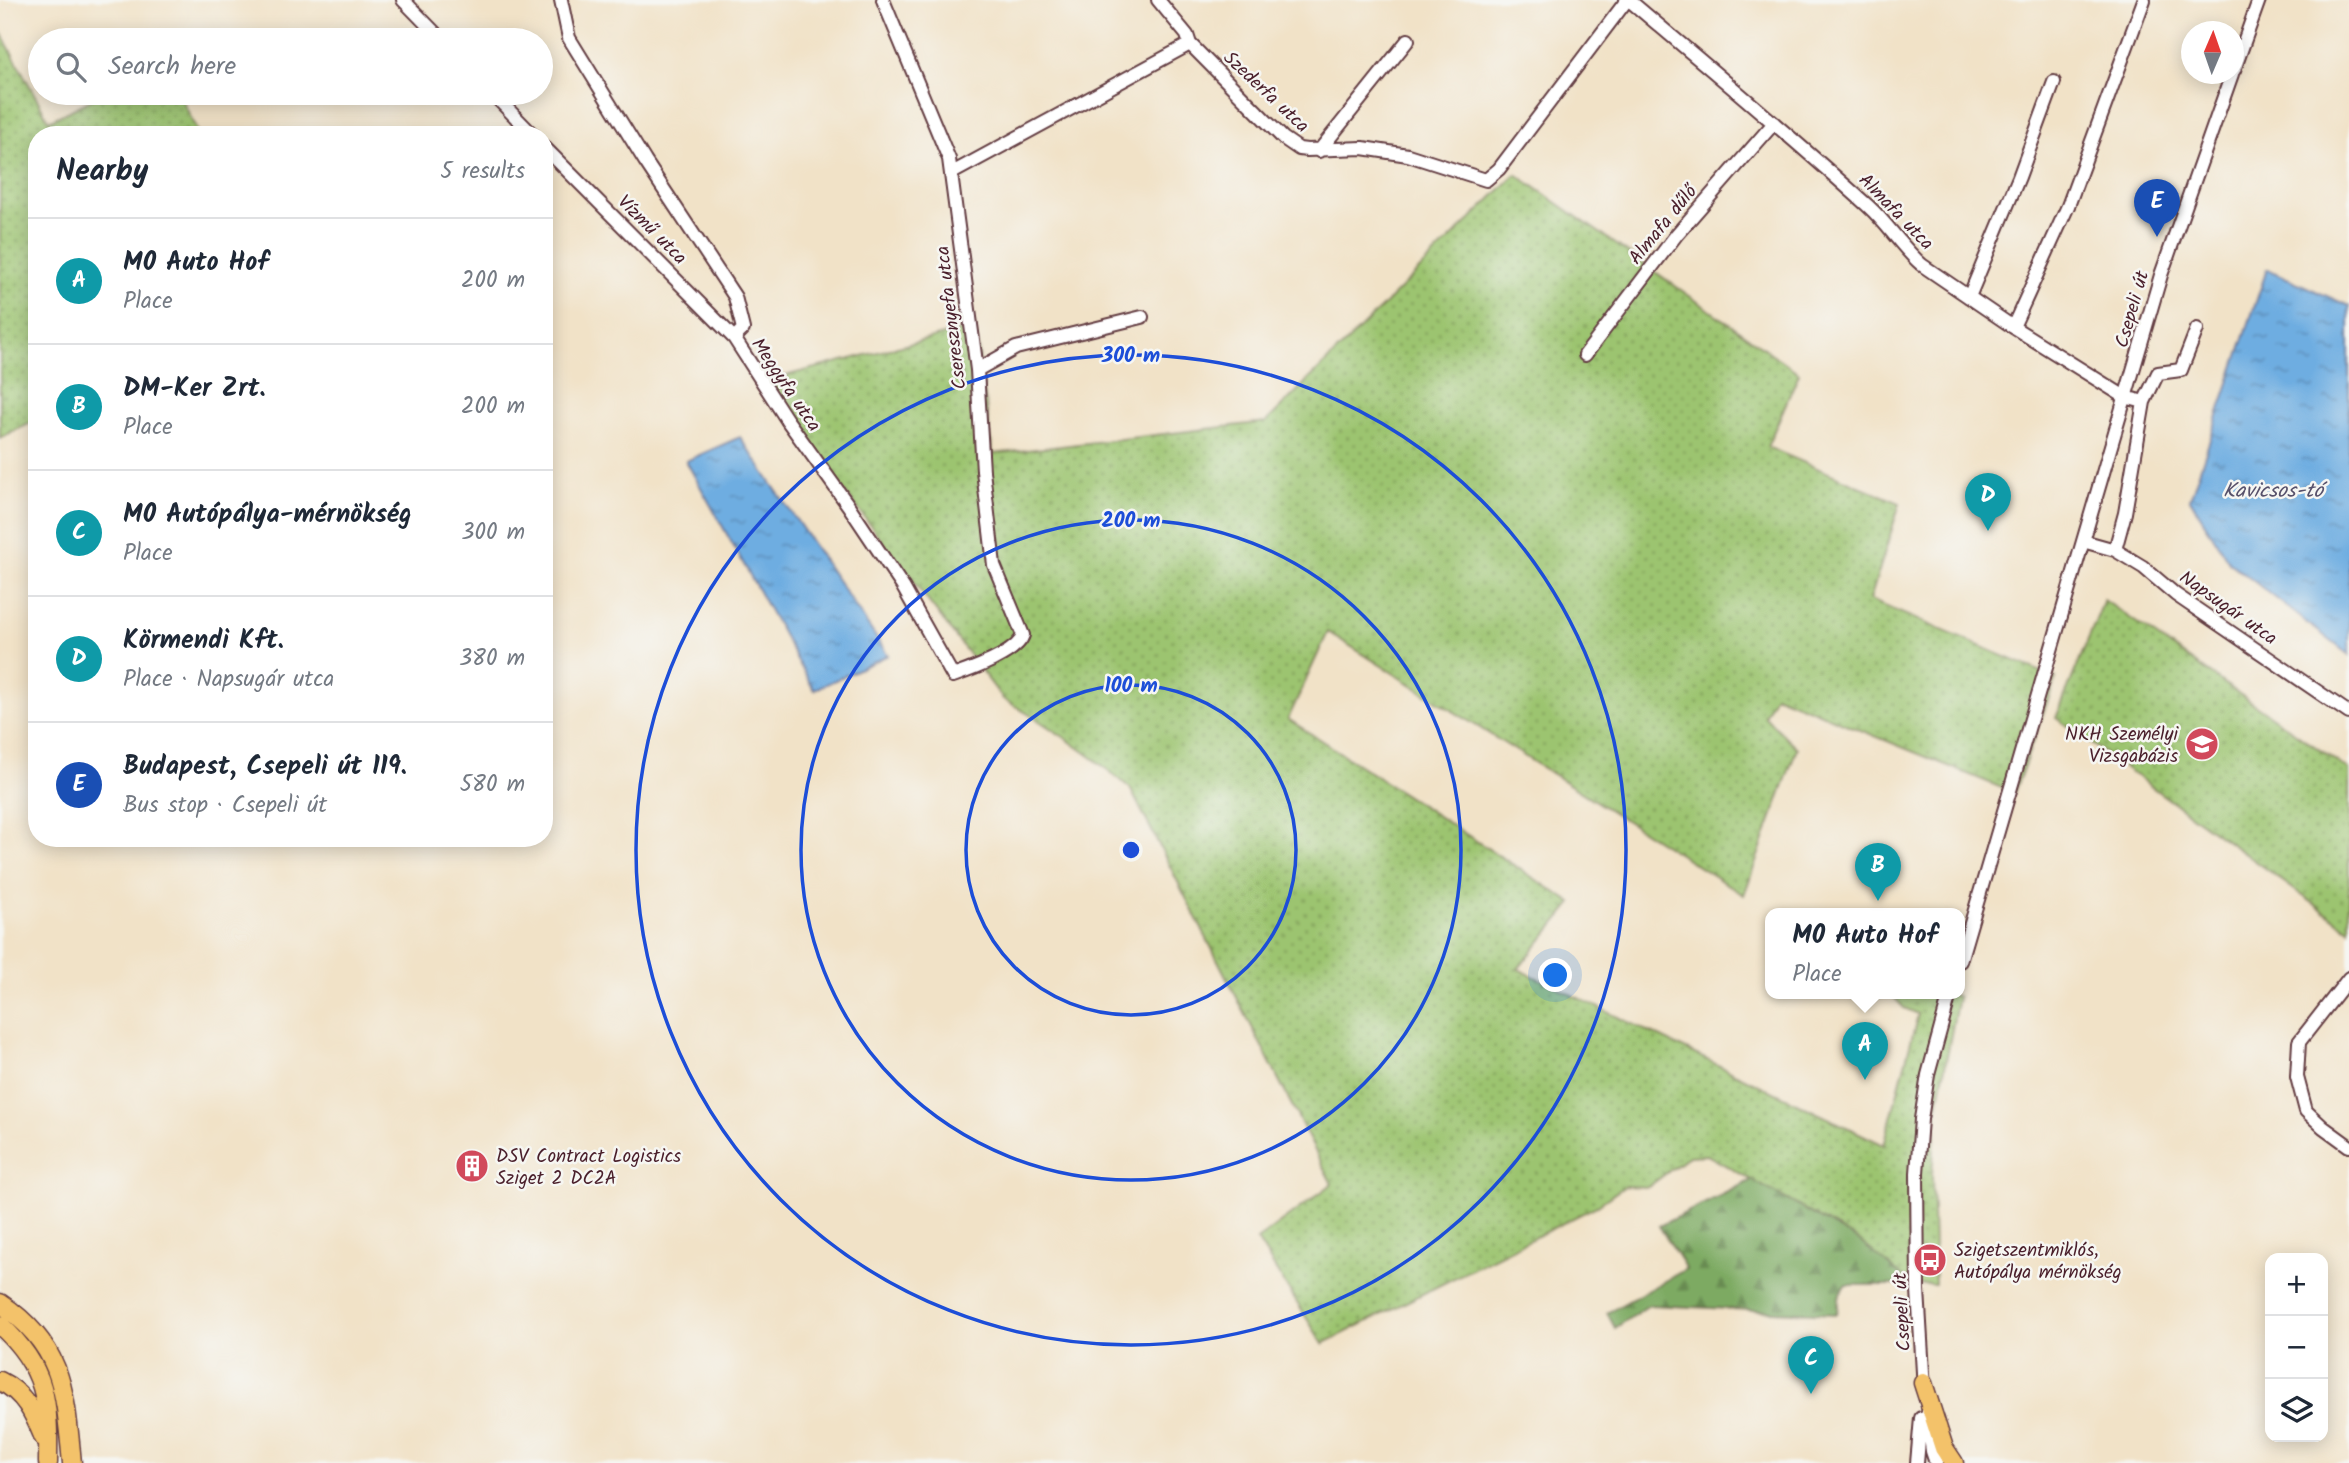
<!DOCTYPE html>
<meta charset="utf-8">
<style>
:root{--surface:#fff;--page:#f2f2f3;--text:#1f2937;--muted:#747a83;--line:#e0e1e3;--accent:#2563eb}
body{margin:0;font-family:Kalam,sans-serif;background:var(--page);color:var(--text)}
.controls{position:absolute;right:21px;bottom:21px;display:grid;overflow:hidden;border-radius:14px;box-shadow:0 4px 18px #0003}
.controls button{width:63px;height:63px;display:grid;place-items:center;padding:0;border:0;border-bottom:2px solid var(--line);background:var(--surface);color:var(--text);font:35px sans-serif}
.compass{position:absolute;left:2181px;top:21px;width:63px;height:63px;border-radius:50%;background:var(--surface);box-shadow:0 4px 18px #0003;rotate:2deg}
.you{position:absolute;left:1556px;top:976px;width:24px;height:24px;margin:-18px;border:5px solid #fff;border-radius:50%;background:#1a73e8;box-shadow:0 0 0 10px #1a73e833}
.badge{display:grid;place-items:center;width:46px;height:46px;border-radius:50%;background:var(--accent);color:#fff;font-size:23px;font-weight:700}
.pin{position:absolute;translate:-50% -58px;filter:drop-shadow(0 2px 4px #0008)}
.pin::after{content:'';position:absolute;top:37px;width:24px;height:21px;background:inherit;clip-path:polygon(0 0,100% 0,50% 100%)}
.popup{position:absolute;left:1765px;top:908px;width:200px;height:91px;box-sizing:border-box;display:grid;place-content:center;border-radius:14px;background:var(--surface);filter:drop-shadow(0 2px 5px #0005);font-size:23px;white-space:nowrap;color:var(--muted)}
.popup b{font-size:26px;color:var(--text)}
.popup::after{content:'';position:absolute;left:50%;top:100%;margin-left:-14px;border:14px solid transparent;border-top-color:var(--surface)}
.list{margin:0;padding:0;list-style:none}
h2{display:flex;justify-content:space-between;align-items:center;height:91px;margin:0;padding:0 28px;font-size:30px}
h2 small{font-size:23px;font-weight:400;color:var(--muted)}
.list li{display:grid;grid-template-columns:46px 1fr auto;gap:21px;align-items:center;box-sizing:border-box;height:126px;padding:0 28px;border-top:2px solid var(--line)}
.list b{display:block;font-size:26px;white-space:nowrap}
.list p{margin:0;font-size:23px;white-space:nowrap;color:var(--muted)}
.list em{font-size:23px;font-style:normal;color:var(--muted)}
.icon{flex:none;width:38px;height:38px;fill:none;stroke:currentColor;stroke-width:2;stroke-linecap:round;stroke-linejoin:round}
.map{position:relative;flex:none;width:2349px;height:1463px;overflow:hidden}
.search{position:absolute;background:var(--surface);box-shadow:0 4px 18px #0003;left:28px;top:28px;width:525px;height:77px;display:flex;align-items:center;gap:18px;box-sizing:border-box;padding:0 24px;border-radius:38px;color:var(--muted);font-size:26px}
.panel{position:absolute;background:var(--surface);box-shadow:0 4px 18px #0003;left:28px;top:126px;width:525px;height:721px;border-radius:28px}
.map>svg:first-child{display:block}
.grass{fill:url(#grass-dots);stroke:#73724d;stroke-width:2}
.forest{fill:url(#forest-firs);stroke:#646446;stroke-width:2}
.water{fill:url(#water-ripples);stroke:#5c6686;stroke-width:2}
.lines{fill:none;stroke-linecap:round;stroke-linejoin:round}
.minor-casing{stroke:#633c42;stroke-width:16}
.highway-casing{stroke:#633c42;stroke-width:21}
.minor{stroke:#fff;stroke-width:12}
.highway{stroke:#f3c26a;stroke-width:18}
.ring{fill:none;stroke:#1d4ed8;stroke-width:3.5}
.labels{text-anchor:middle;stroke-width:5;stroke-linejoin:round;paint-order:stroke}
.street-label{font-size:19px;fill:#4a1f2b;stroke:#f6f6f2}
.poi-label{font-size:19px;fill:#4a1f2b;stroke:#f6f6f2;text-anchor:start}
.water-label{font-size:21px;font-style:italic;fill:#57516b;stroke:#f6f6f2}
.centre{fill:#1d4ed8;stroke:#f6f6f2;stroke-width:3.5}
.ring-label{font-size:21px;text-anchor:middle;font-weight:bold;fill:#1d4ed8;stroke:#f6f6f2;stroke-width:5;stroke-linejoin:round;paint-order:stroke}
</style>
<div class="map">
<svg width="2349" height="1463" viewBox="0 0 2349 1463">
<defs>
<pattern id="grass-dots" width="8" height="8" patternUnits="userSpaceOnUse" patternTransform="scale(1.75)"><rect width="8" height="8" fill="#9cc46f"/><path d="M2 2h.1M6 6h.1" fill="none" stroke="#819f5b" stroke-width="1.8" stroke-linecap="round"/></pattern>
<pattern id="forest-firs" width="22" height="20" patternUnits="userSpaceOnUse" patternTransform="scale(1.75)"><rect width="22" height="20" fill="#7daa62"/><path d="M5 1l3.5 6h-7zM16 11l3.5 6h-7z" fill="#688a51"/></pattern>
<pattern id="water-ripples" width="26" height="14" patternUnits="userSpaceOnUse" patternTransform="scale(1.75)"><rect width="26" height="14" fill="#6eade1"/><path d="M2 4q2-2 4 0t4 0M15 11q2-2 4 0t4 0" fill="none" stroke="#5c8cb7"/></pattern>
</defs>
<rect width="100%" height="100%" fill="#f6f6f2"/>
<filter id="ink" filterUnits="userSpaceOnUse"><feTurbulence type="fractalNoise" baseFrequency=".0143" numOctaves="2"/><feDisplacementMap in="SourceGraphic" scale="14" xChannelSelector="R" yChannelSelector="G"/><feConvolveMatrix kernelMatrix="1 2 1 2 8 2 1 2 1" color-interpolation-filters="sRGB"/></filter>
<filter id="wash" filterUnits="userSpaceOnUse"><feTurbulence type="fractalNoise" baseFrequency=".00686" numOctaves="4" result="noise"/><feDisplacementMap in="SourceGraphic" scale="28" xChannelSelector="R" yChannelSelector="G"/><feGaussianBlur stdDeviation="1.57" result="paint"/><feColorMatrix in="noise" values="0 0 0 0 0 0 0 0 0 0 0 0 0 0 0 0 0 1.4 0 .05"/><feComposite in="paint" operator="in"/></filter>
<g filter="url(#wash)">
<rect width="100%" height="100%" fill="#f1e2c7"/>
<path class="grass" d="M 0,31 L 49,121 L 105,93 L 179,93 L 199,135 L 37,135 L 37,420 L 0,438 Z
M 1516,174 L 1799,373 L 1767,447 L 1900,503 L 1870,600 L 2056,678 L 2014,793 L 1775,695 L 1764,716 L 1797,748 L 1744,895 L 1328,632 L 1288,719 L 1572,903 L 1518,969 L 1884,1145 L 1918,1014 L 1904,1008 L 1891,994 L 1951,994 L 1958,997 L 1937,1110 L 1932,1174 L 1935,1285 L 1913,1285 L 1858,1240 L 1707,1155 L 1689,1156 L 1648,1187 L 1625,1186 L 1595,1207 L 1323,1344 L 1257,1240 L 1332,1184 L 1130,788 C 1090,754 1049,725 1003,699 L 761,382 L 975,327 L 993,454 L 1266,422 Z
M 2104,600 L 2349,770 L 2349,929 L 2056,718 Z"/>
<path class="forest" d="M 1752,1180 L 1858,1240 L 1913,1285 L 1845,1285 L 1840,1293 L 1837,1312 L 1835,1314 L 1649,1305 L 1615,1328 L 1607,1313 L 1686,1269 L 1659,1226 Z"/>
<path class="water" d="M 2267,269 L 2349,306 L 2349,655 L 2229,562 L 2190,499 Z
M 740,437 L 888,655 L 814,690 L 686,461 Z"/>
</g>
<g filter="url(#ink)">
<g class="lines">
<defs>
<path id="minor" d="M 403,0 L 442,40
M 561,0 L 569,38 L 645,161 L 735,297 L 743,329 L 734,338
M 1158,0 L 1187,35 L 1190,44
M 1629,0 C 1709,68 1790,135 1868,206 C 1889,225 1902,248 1922,265 L 2013,327 L 2125,397 L 2144,402 L 2125,513 L 2115,550
M 2234,70 L 2259,0
M 492,93 L 533,135
M 544,147 L 734,338 L 787,420 L 848,505 L 903,587 L 953,676 C 970,670 1018,653 1023,635 L 994,565 L 983,471 L 977,370 L 949,159 L 883,0
M 1319,151 L 1408,40
M 952,173 L 1190,44 L 1283,138 L 1299,149 L 1307,150 L 1363,148 L 1408,155 L 1486,180 L 1499,169 L 1627,0
M 1969,297 L 2019,177 L 2054,82
M 2013,327 L 2068,206 L 2144,0
M 1585,355 L 1677,234 L 1774,123
M 977,370 L 1016,348 L 1142,317
M 2144,402 L 2158,373 L 2181,370 L 2197,329
M 2083,541 L 2115,550 L 2143,567 L 2176,595 L 2349,713
M 1960,961 L 2161,275 L 2232,74
M 2349,978 L 2299,1042 L 2297,1077 L 2306,1111 L 2323,1127 L 2349,1146
M 1924,1389 L 1918,1290 L 1917,1173 L 1921,1119 L 1928,1075 L 1950,994
M 1927,1414 L 1932,1451 L 1936,1463
M 1917,1463 L 1921,1418"/>
<path id="highway" d="M 0,1303 C 64,1346 65,1392 72,1463
M 0,1325 C 47,1368 49,1402 48,1463
M 0,1381 C 25,1393 34,1414 44,1438
M 1923,1383 L 1944,1448 L 1954,1463"/>
</defs>
<use href="#minor" class="minor-casing"/>
<use href="#highway" class="highway-casing"/>
<use href="#minor" class="minor"/>
<use href="#highway" class="highway"/>
</g>
</g>
<g class="ring">
<circle cx="1131" cy="850" r="165"/>
<circle cx="1131" cy="850" r="330"/>
<circle cx="1131" cy="850" r="495"/>
</g>
<defs>
<symbol id="school-disc" viewBox="-11 -11 22 22"><circle r="9.5" fill="#d1495b" stroke="#f6f6f2"/><path d="M0-5L7-2L0 1L-7-2ZM-4 1L0 2.5L4 1V4Q0 6-4 4Z" fill="#fff"/></symbol>
<symbol id="building-disc" viewBox="-11 -11 22 22"><circle r="9.5" fill="#d1495b" stroke="#f6f6f2"/><path d="M-4-6H4V6H1V3H-1V6H-4ZM-2.5-4.3h1.7v1.8h-1.7ZM.8-4.3h1.7v1.8H.8ZM-2.5-1h1.7V.8h-1.7ZM.8-1h1.7V.8H.8Z" fill="#fff"/></symbol>
<symbol id="bus-disc" viewBox="-11 -11 22 22"><circle r="9.5" fill="#d1495b" stroke="#f6f6f2"/><path d="M-5-6H5V4H4V6H2V4H-2V6H-4V4H-5ZM-3.5-4V0h7V-4ZM-3.5 1.2v1.5H-2V1.2ZM2 1.2v1.5H3.5V1.2Z" fill="#fff"/></symbol>
</defs>
<g fill-rule="evenodd">
<use href="#school-disc" x="2183" y="725" width="38" height="38"/>
<use href="#building-disc" x="453" y="1147" width="38" height="38"/>
<use href="#bus-disc" x="1911" y="1241" width="38" height="38"/>
</g>
<g class="labels">
<g class="street-label">
<text transform="translate(1267 91) rotate(43)" y="7">Szederfa utca</text>
<text transform="translate(1897 211) rotate(46)" y="7">Almafa utca</text>
<text transform="translate(1662 224) rotate(-51)" y="7">Almafa dűlő</text>
<text transform="translate(653 229) rotate(45)" y="7">Vízmű utca</text>
<text transform="translate(2131 309) rotate(-74)" y="7">Csepeli út</text>
<text transform="translate(950 318) rotate(-97)" y="7">Cseresznyefa utca</text>
<text transform="translate(787 384) rotate(56)" y="7">Meggyfa utca</text>
<text transform="translate(2229 607) rotate(35)" y="7">Napsugár utca</text>
<text transform="translate(1901 1312) rotate(-93)" y="7">Csepeli út</text>
</g>
<g class="poi-label">
<text x="2178" y="740" text-anchor="end">NKH Személyi<tspan x="2178" dy="22">Vizsgabázis</tspan></text>
<text x="496" y="1162">DSV Contract Logistics<tspan x="496" dy="22">Sziget 2 DC2A</tspan></text>
<text x="1954" y="1256">Szigetszentmiklós,<tspan x="1954" dy="22">Autópálya mérnökség</tspan></text>
</g>
<g class="water-label">
<text x="2273" y="497">Kavicsos-tó</text>
</g>
</g>
<circle cx="1131" cy="850" r="10" class="centre"/>
<g class="ring-label">
<text x="1131" y="362">300 m</text>
<text x="1131" y="527">200 m</text>
<text x="1131" y="692">100 m</text>
</g>
</svg>
<div class="controls">
<button>+</button>
<button>−</button>
<button><svg class="icon" aria-label="layers" viewBox="0 0 24 24"><path d="M12 4l9 5-9 5-9-5zM3 14l9 5 9-5"/></svg></button>
</div>
<svg class="compass" viewBox="-18 -18 36 36"><path d="M0-13l5 13h-10z" fill="#e53935"/><path d="M0 13l5-13h-10z" fill="#747a83"/></svg>
<div class="you"></div>
<div class="pin badge" style="left:1865px;top:1080px;background:#0f9aa8">A</div>
<div class="popup"><b>M0 Auto Hof</b>Place</div>
<div class="pin badge" style="left:1878px;top:901px;background:#0f9aa8">B</div>
<div class="pin badge" style="left:1811px;top:1394px;background:#0f9aa8">C</div>
<div class="pin badge" style="left:1988px;top:531px;background:#0f9aa8">D</div>
<div class="pin badge" style="left:2157px;top:237px;background:#1a4fb4">E</div>
<div class="search"><svg class="icon" aria-label="search" viewBox="0 0 24 24"><circle cx="10" cy="10" r="6"/><path d="M15 15l6 6"/></svg>Search here</div>
<section class="panel">
<h2>Nearby<small>5 results</small></h2>
<ul class="list">
<li><span class="badge" style="background:#0f9aa8">A</span><div><b>M0 Auto Hof</b><p>Place</p></div><em>200 m</em></li>
<li><span class="badge" style="background:#0f9aa8">B</span><div><b>DM-Ker Zrt.</b><p>Place</p></div><em>200 m</em></li>
<li><span class="badge" style="background:#0f9aa8">C</span><div><b>M0 Autópálya-mérnökség</b><p>Place</p></div><em>300 m</em></li>
<li><span class="badge" style="background:#0f9aa8">D</span><div><b>Körmendi Kft.</b><p>Place · Napsugár utca</p></div><em>380 m</em></li>
<li><span class="badge" style="background:#1a4fb4">E</span><div><b>Budapest, Csepeli út 119.</b><p>Bus stop · Csepeli út</p></div><em>580 m</em></li>
</ul>
</section>
</div>
